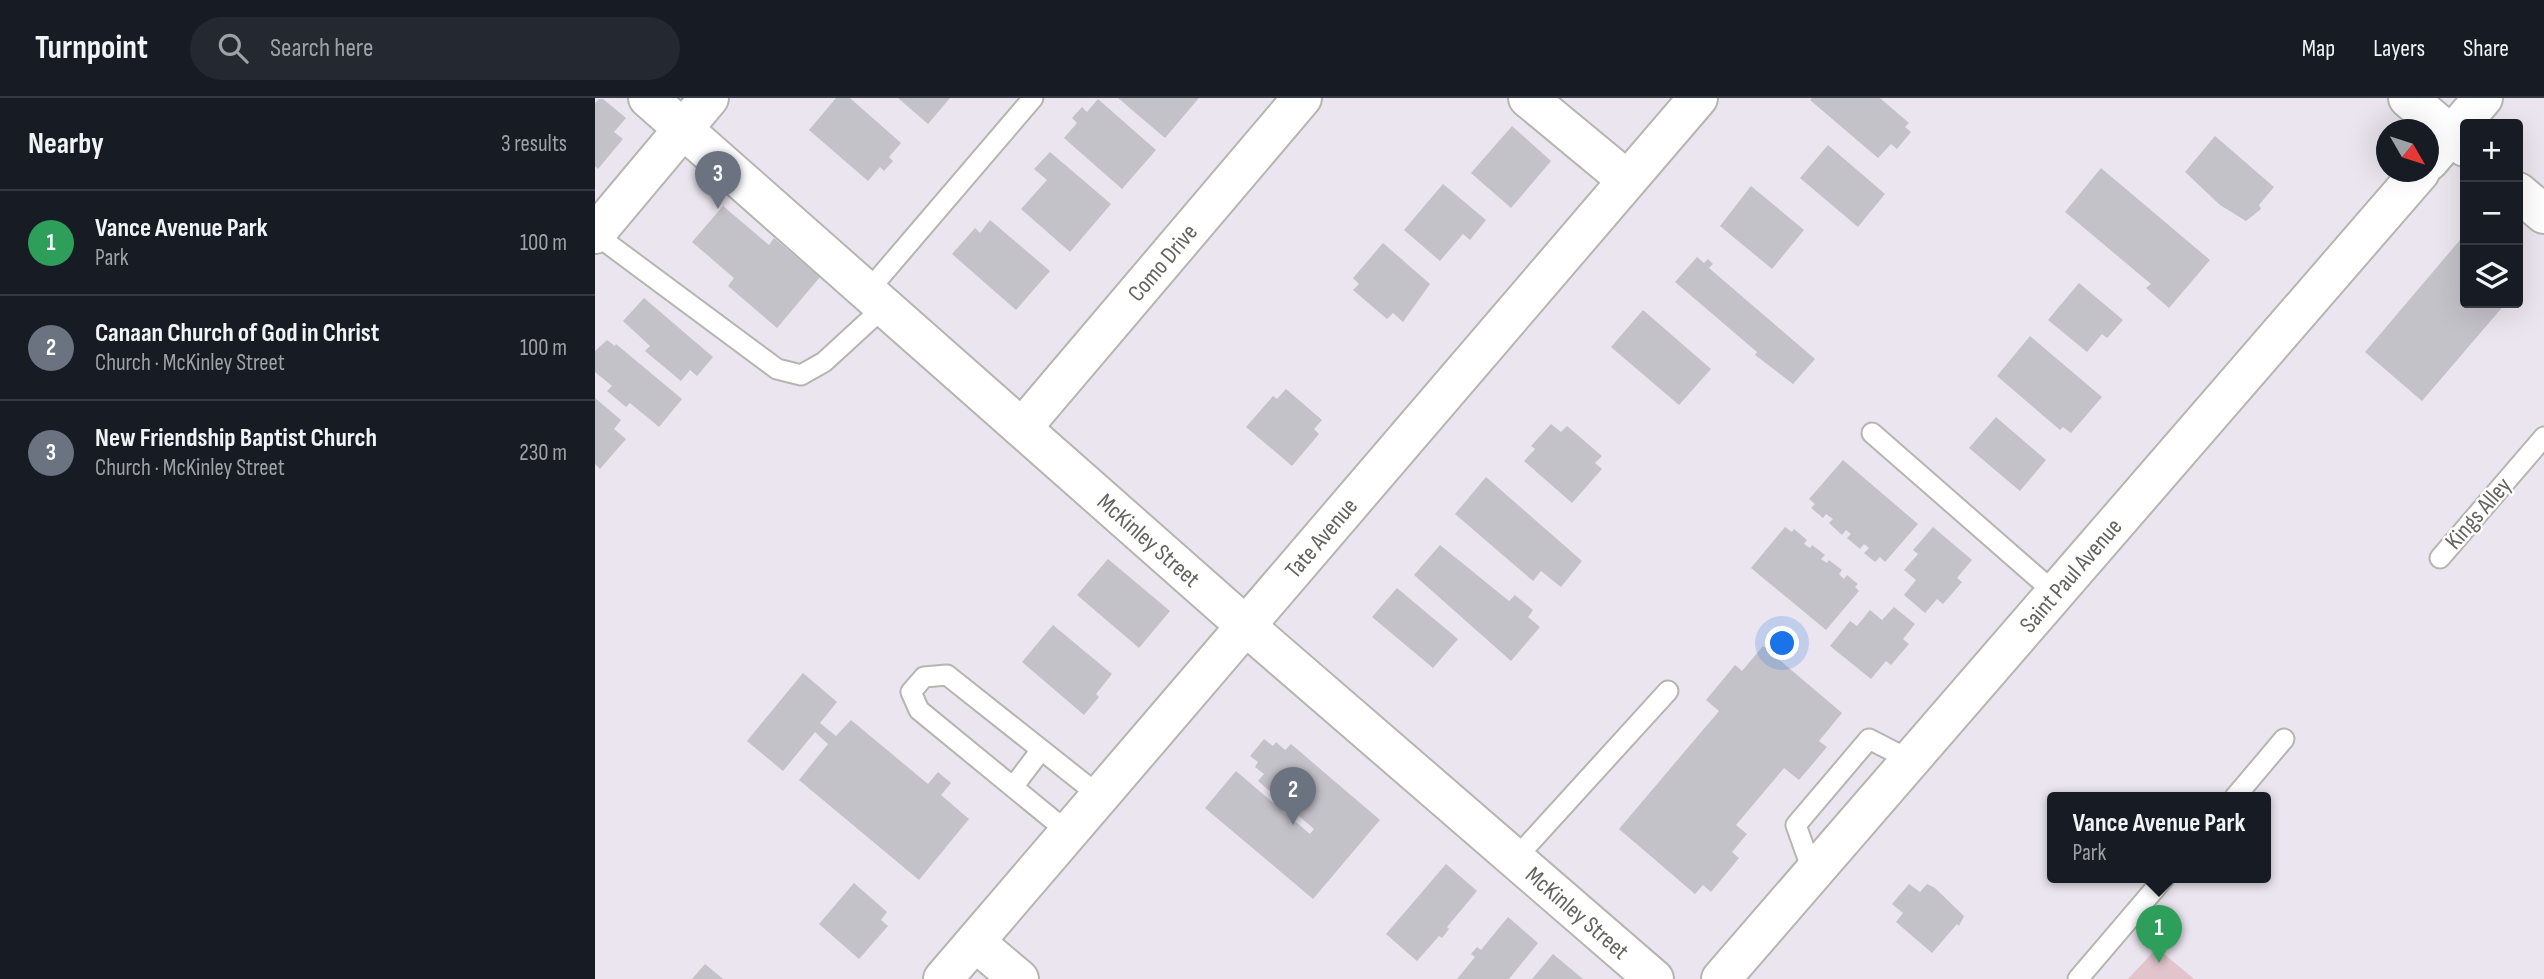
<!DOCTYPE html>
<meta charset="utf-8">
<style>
:root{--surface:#171b24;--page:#242831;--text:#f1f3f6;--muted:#9ea1a6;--line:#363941;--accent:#8c9099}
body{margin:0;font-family:"Sofia Sans Condensed",sans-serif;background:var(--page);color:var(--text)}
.controls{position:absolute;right:21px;top:21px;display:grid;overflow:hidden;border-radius:7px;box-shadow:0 7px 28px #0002}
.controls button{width:63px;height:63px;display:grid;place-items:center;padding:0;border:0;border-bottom:2px solid var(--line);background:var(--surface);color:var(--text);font:35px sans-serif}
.compass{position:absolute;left:1781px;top:21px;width:63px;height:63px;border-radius:50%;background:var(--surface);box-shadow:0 7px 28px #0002;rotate:129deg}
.you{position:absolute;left:1188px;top:546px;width:24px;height:24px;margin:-18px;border:5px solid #fff;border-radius:50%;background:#1a73e8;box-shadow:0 0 0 10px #1a73e833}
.badge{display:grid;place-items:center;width:46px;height:46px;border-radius:50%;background:var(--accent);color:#fff;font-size:23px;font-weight:700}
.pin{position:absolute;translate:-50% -58px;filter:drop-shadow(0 2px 4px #0008)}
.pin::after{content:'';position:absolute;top:37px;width:24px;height:21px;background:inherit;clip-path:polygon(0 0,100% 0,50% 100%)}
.popup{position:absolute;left:1452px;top:694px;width:224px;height:91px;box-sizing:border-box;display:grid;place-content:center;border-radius:7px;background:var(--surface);filter:drop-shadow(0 2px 5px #0005);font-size:23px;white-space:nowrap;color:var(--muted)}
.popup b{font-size:26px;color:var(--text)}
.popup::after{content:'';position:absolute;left:50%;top:100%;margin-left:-14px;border:14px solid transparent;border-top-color:var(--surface)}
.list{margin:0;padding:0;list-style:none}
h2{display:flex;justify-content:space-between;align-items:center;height:91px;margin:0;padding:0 28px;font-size:30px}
h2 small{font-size:23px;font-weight:400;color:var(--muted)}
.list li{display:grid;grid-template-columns:46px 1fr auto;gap:21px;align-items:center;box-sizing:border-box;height:105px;padding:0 28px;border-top:2px solid var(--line)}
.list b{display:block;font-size:26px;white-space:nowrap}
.list p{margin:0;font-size:23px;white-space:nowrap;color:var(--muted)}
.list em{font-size:23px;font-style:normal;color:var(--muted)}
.icon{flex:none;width:38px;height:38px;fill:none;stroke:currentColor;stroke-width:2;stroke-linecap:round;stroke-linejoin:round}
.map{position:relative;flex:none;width:1949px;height:881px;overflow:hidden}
header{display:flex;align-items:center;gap:42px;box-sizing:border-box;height:98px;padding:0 35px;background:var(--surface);border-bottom:2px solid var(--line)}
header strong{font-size:33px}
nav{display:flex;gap:38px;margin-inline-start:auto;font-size:24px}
.search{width:490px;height:63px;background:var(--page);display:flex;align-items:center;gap:18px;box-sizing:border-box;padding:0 24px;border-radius:38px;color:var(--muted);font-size:26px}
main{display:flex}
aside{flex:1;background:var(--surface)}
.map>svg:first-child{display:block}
.green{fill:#e2c5cc}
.building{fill:#c4c2c9}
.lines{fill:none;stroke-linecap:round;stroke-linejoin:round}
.lane-casing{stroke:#b4b6b0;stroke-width:23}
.street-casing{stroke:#b4b6b0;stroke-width:42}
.secondary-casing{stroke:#b4b6b0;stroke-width:42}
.lane{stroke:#fff;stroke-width:19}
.street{stroke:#fff;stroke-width:38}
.secondary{stroke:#fff;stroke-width:38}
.labels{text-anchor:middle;stroke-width:5;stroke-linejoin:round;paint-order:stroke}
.street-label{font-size:24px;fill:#62645d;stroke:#fff}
</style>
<header>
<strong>Turnpoint</strong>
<div class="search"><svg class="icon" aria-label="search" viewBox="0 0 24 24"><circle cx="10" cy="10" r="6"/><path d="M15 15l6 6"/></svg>Search here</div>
<nav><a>Map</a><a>Layers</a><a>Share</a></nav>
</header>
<main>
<aside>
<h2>Nearby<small>3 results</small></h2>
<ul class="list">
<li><span class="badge" style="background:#2e9e5b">1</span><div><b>Vance Avenue Park</b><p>Park</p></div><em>100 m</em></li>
<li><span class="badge" style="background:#6b7280">2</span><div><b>Canaan Church of God in Christ</b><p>Church · McKinley Street</p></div><em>100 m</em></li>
<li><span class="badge" style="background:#6b7280">3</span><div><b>New Friendship Baptist Church</b><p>Church · McKinley Street</p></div><em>230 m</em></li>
</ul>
</aside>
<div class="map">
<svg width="1949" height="881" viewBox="0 0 1949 881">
<rect width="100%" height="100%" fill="#eae5ee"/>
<path class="green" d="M 1562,850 L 1599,881 L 1533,881 Z"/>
<path class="building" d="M 241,0 L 255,0 L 306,45 L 294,59 L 298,63 L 289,73 L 285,69 L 273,83 L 214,32 Z
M 303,0 L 355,0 L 333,26 Z
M 523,0 L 604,0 L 570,40 Z
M 1217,0 L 1285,0 L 1314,25 L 1310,29 L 1316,34 L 1302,51 L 1296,46 L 1283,60 L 1215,2 Z
M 4,1 L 8,1 L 31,20 L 19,34 L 28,41 L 3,71 L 0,68 L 0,5 Z
M 503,1 L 561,52 L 527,91 L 469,40 L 482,25 L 477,20 L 487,9 L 492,14 Z
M 917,28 L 956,63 L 916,110 L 876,75 Z
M 1620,38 L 1679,89 L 1664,107 L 1666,111 L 1651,123 L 1625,107 L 1590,74 Z
M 1233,47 L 1290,96 L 1263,129 L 1205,80 Z
M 455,54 L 516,106 L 475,154 L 426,111 L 452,82 L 439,71 Z
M 1506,70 L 1615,162 L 1574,210 L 1551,190 L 1556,186 L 1470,114 Z
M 848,86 L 891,122 L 875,142 L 868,136 L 845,163 L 809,132 Z
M 1156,88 L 1209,132 L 1177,171 L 1125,128 Z
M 128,108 L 174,147 L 179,140 L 225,179 L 182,230 L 133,188 L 139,180 L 97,144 Z
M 395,122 L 455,173 L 421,212 L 357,156 L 380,130 L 385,135 Z
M 1870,136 L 1870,205 L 1911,205 L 1827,303 L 1770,254 Z
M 788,145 L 835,186 L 808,224 L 798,215 L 792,221 L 758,192 L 764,186 L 758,180 Z
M 1102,159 L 1109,165 L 1113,161 L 1118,166 L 1114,170 L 1220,261 L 1198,286 L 1160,257 L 1162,254 L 1080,184 Z
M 1484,185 L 1528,222 L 1512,240 L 1507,236 L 1492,254 L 1453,222 Z
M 49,200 L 118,259 L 102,278 L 95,272 L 86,283 L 50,253 L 55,248 L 28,223 Z
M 1048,212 L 1116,271 L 1084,307 L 1016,249 Z
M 1435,238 L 1507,299 L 1476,335 L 1468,329 L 1465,332 L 1402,278 Z
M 12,242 L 20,248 L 21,246 L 87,301 L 64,329 L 35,305 L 31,309 L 12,293 L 17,288 L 0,274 L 0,253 Z
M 691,291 L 727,322 L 719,331 L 724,336 L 697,368 L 651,329 L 678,298 L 682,301 Z
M 0,300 L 26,322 L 19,331 L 31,341 L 5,371 L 0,366 Z
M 1401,319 L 1451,362 L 1425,393 L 1374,350 Z
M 956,326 L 966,334 L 972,328 L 1007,358 L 1000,365 L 1007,371 L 977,405 L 929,363 L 940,351 L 936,348 Z
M 1248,362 L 1323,426 L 1290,464 L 1285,459 L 1280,464 L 1269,455 L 1274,450 L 1269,446 L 1265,451 L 1252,440 L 1256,436 L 1251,432 L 1247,437 L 1234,425 L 1238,421 L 1231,416 L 1228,420 L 1216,410 L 1220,406 L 1214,401 Z
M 891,379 L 987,463 L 966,489 L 946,473 L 938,483 L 860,416 Z
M 1190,429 L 1197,434 L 1199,431 L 1212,442 L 1209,446 L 1215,450 L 1217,447 L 1230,457 L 1226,461 L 1232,465 L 1234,462 L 1247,472 L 1244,476 L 1249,481 L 1252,477 L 1263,486 L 1260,489 L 1264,493 L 1231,532 L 1156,470 Z
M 1338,429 L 1377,462 L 1362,480 L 1367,484 L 1348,506 L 1342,501 L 1330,515 L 1309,497 L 1321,482 L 1309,472 L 1323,456 L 1318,452 Z
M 845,447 L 914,503 L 920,497 L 938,512 L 933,519 L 945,529 L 916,563 L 819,477 Z
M 513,461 L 575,513 L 544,550 L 482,497 Z
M 802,490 L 863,541 L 838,570 L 777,519 Z
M 1299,509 L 1320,526 L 1308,541 L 1314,546 L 1296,567 L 1291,563 L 1276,581 L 1235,548 L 1255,523 L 1262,528 L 1275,512 L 1287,522 Z
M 458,527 L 517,576 L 501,596 L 504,599 L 489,617 L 427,564 Z
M 1168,548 L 1247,615 L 1224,643 L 1232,649 L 1204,682 L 1189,670 L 1141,727 L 1152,736 L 1137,754 L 1144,760 L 1116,794 L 1108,787 L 1100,796 L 1024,731 L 1124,613 L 1111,602 L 1140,567 L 1147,573 Z
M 208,575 L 242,604 L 225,625 L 241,638 L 256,622 L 333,686 L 343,674 L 356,685 L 346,697 L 374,721 L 324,782 L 204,682 L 233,646 L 220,634 L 188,673 L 152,643 Z
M 669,641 L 678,648 L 681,644 L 690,652 L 696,646 L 785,722 L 718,801 L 610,710 L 641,673 L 715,736 L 719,731 L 663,683 L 669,676 L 660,669 L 663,664 L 655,658 Z
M 851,766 L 882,793 L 852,829 L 854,831 L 847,840 L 844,838 L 822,863 L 791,836 Z
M 259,785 L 292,814 L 286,822 L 293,828 L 264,861 L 224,826 Z
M 1314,786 L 1325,794 L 1332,786 L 1340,790 L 1369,818 L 1364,828 L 1362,826 L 1337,855 L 1301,824 L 1308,815 L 1297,806 Z
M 913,819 L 943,845 L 914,881 L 862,881 L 880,859 L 876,856 L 882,849 L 886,852 Z
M 958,856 L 988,881 L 937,881 Z
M 110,866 L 128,881 L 97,881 Z"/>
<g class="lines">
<defs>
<path id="lane" d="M 0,136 L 182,271 L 206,277 L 229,264 L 290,208
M 273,193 L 438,0
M 1277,335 L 1460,495
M 1845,460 L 1949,339
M 418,689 L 446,652
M 1640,699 L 1689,641
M 474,735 L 324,612 L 316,594 L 329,579 L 352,577 L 506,699
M 920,761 L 1073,593
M 1218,775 L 1201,727 L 1274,641 L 1315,662
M 1483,881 L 1570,779"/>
<g id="street">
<path id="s1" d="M 53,0 L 652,529 L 1059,881"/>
<path d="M 933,0 L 1032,82"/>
<path d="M 1813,0 L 1870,49"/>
<path d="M 1834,63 L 1888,0"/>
<path d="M 1923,94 L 1949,116"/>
<path id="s2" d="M 427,330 L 707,0"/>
<path d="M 380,844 L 424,881"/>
<path id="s3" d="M 348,881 L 1103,0"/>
<path id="s4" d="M 1126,881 L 1825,74"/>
</g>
<path id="secondary" d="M 0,136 L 114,0"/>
</defs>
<use href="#lane" class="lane-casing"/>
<use href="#street" class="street-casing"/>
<use href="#secondary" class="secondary-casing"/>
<use href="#lane" class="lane"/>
<use href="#street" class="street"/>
<use href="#secondary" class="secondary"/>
</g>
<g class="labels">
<g class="street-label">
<text dy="8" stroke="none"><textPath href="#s2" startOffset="217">Como Drive</textPath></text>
<text transform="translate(1883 415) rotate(-49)" y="8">Kings Alley</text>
<text dy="8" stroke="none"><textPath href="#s1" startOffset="668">McKinley Street</textPath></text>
<text dy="8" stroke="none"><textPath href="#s3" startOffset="581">Tate Avenue</textPath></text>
<text dy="8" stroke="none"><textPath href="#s4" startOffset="534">Saint Paul Avenue</textPath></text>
<text dy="8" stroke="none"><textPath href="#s1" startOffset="1236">McKinley Street</textPath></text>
</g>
</g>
</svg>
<div class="controls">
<button>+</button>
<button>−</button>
<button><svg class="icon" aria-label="layers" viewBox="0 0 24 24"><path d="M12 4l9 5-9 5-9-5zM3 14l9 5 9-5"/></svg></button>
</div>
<svg class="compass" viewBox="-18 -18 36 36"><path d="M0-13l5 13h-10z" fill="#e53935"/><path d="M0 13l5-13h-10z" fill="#9ea1a6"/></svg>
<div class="you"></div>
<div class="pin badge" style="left:1564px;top:865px;background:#2e9e5b">1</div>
<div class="popup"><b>Vance Avenue Park</b>Park</div>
<div class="pin badge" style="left:698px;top:727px;background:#6b7280">2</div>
<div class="pin badge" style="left:123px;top:111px;background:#6b7280">3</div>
</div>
</main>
